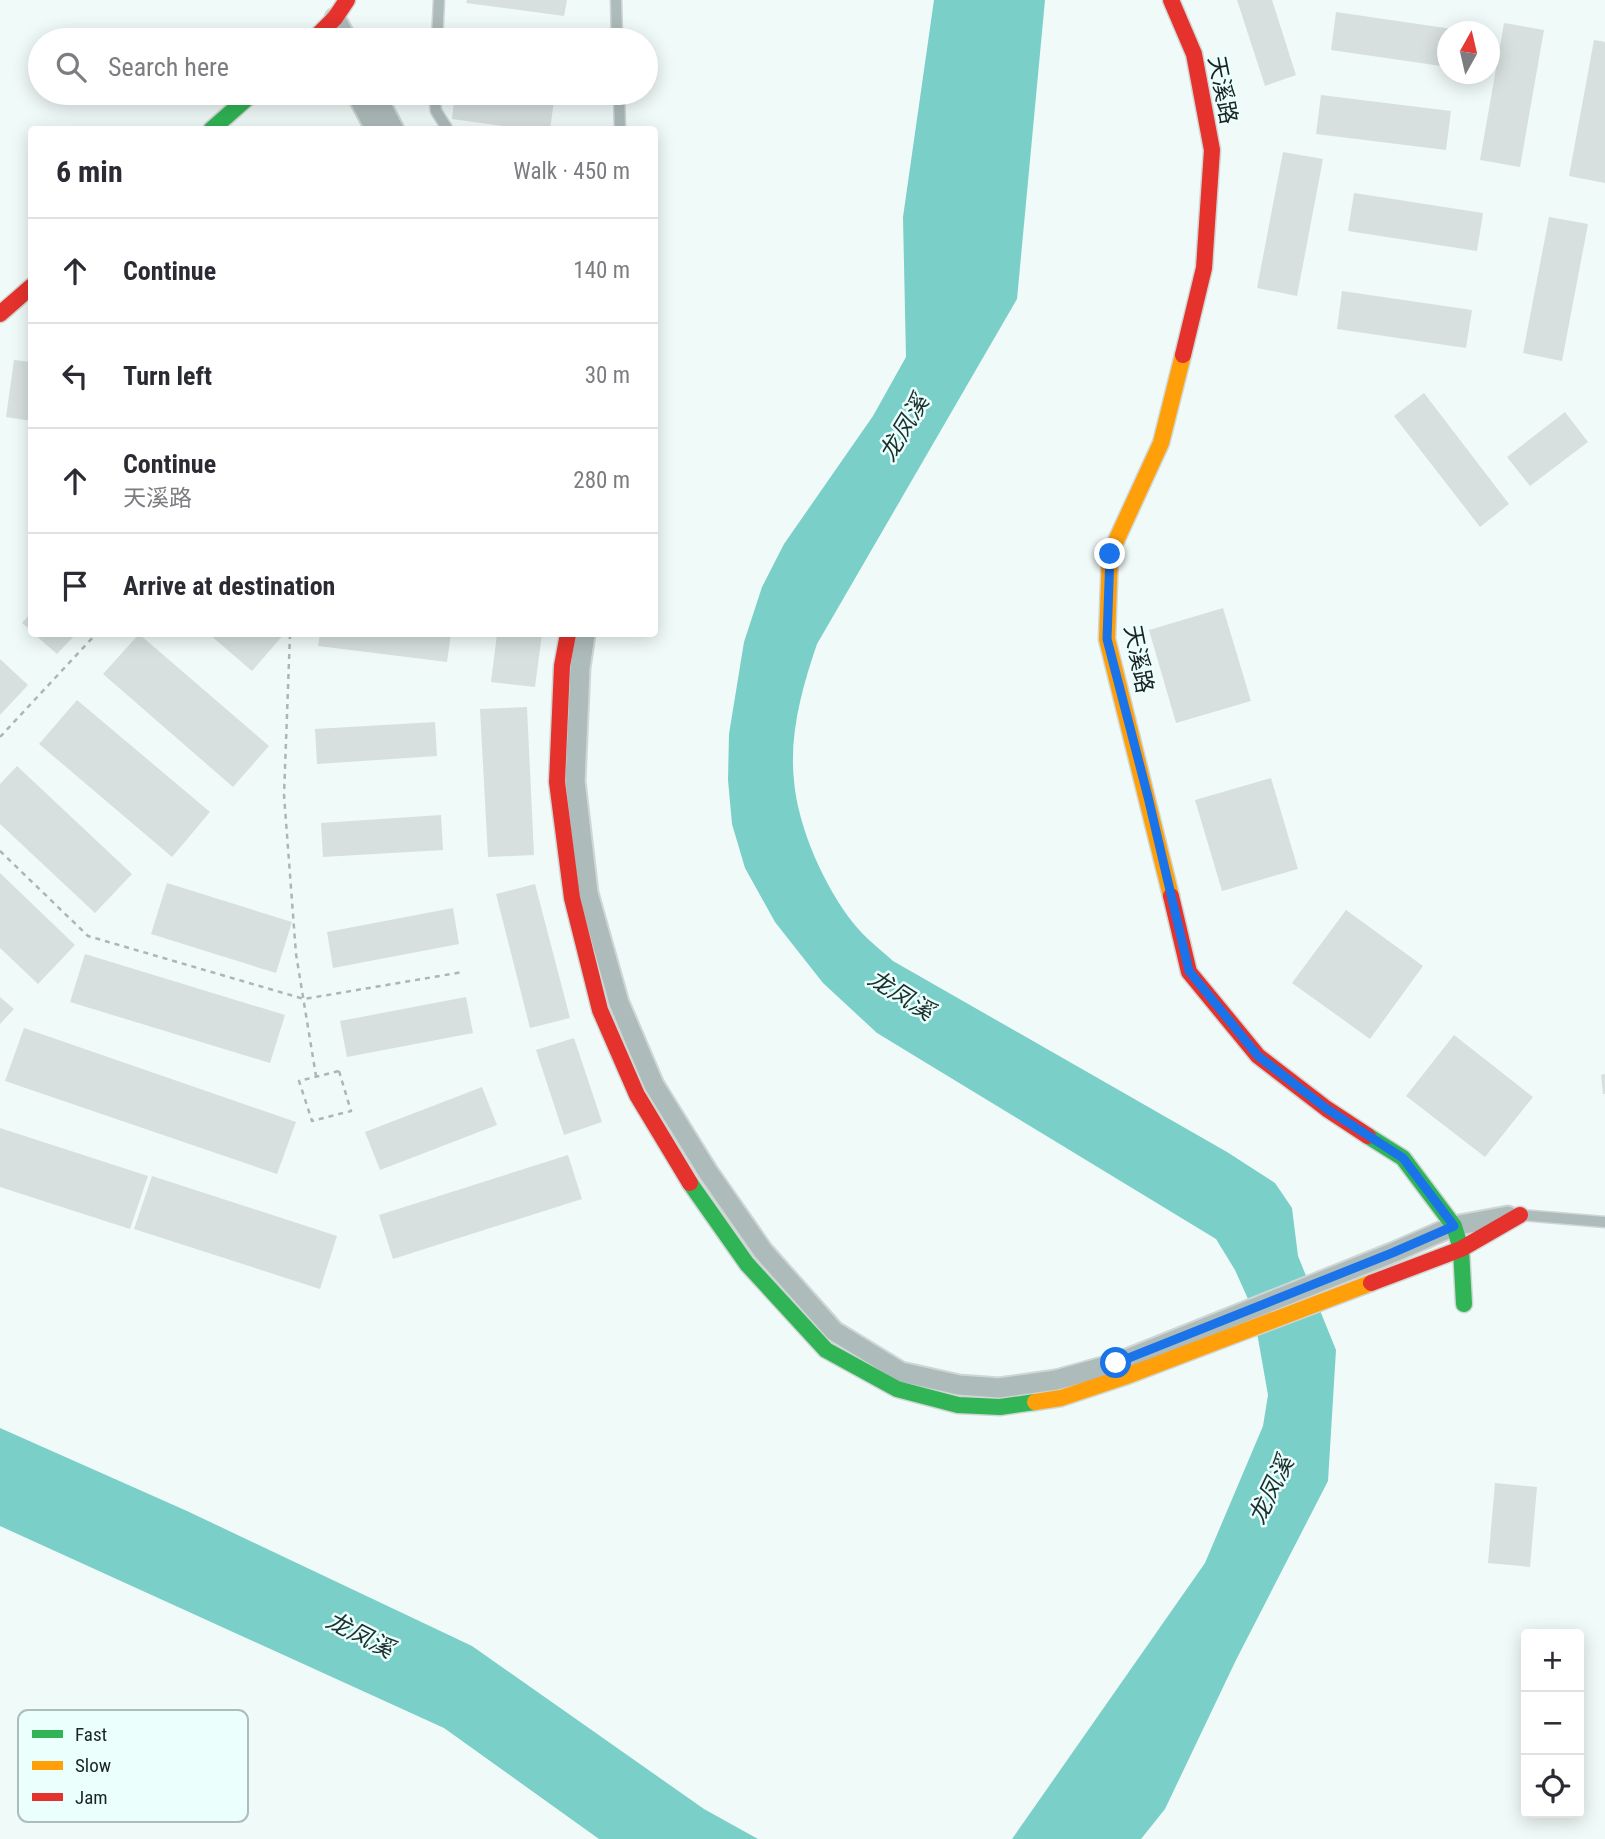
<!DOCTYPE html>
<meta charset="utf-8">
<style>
:root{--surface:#fff;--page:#f7f7f7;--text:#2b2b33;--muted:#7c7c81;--line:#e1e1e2}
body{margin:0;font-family:"Roboto Condensed","Noto Sans SC",sans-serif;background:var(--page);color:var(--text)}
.controls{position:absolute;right:21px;bottom:21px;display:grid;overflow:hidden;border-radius:7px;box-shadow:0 4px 18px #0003}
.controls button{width:63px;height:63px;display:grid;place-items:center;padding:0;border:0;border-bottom:2px solid var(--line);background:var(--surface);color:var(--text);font:35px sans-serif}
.compass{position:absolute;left:1437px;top:21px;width:63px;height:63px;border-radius:50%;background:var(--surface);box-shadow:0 4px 18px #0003;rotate:8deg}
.stop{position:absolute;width:21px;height:21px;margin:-16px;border:5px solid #1a73e8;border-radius:50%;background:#fff}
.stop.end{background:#1a73e8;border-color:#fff;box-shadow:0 2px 7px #0008}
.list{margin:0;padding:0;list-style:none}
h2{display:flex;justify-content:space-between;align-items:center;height:91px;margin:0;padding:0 28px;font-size:30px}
h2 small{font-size:23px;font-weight:400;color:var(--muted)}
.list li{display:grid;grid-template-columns:46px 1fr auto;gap:21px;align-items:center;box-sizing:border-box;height:105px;padding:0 28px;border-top:2px solid var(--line)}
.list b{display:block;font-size:26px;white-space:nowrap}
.list p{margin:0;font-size:23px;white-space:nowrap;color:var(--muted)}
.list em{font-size:23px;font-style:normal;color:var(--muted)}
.icon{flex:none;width:38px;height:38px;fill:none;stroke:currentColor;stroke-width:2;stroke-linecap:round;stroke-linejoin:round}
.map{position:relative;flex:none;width:1605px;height:1839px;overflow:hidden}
.search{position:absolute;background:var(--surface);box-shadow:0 4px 18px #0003;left:28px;top:28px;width:630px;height:77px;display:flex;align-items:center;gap:18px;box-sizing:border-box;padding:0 24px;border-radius:38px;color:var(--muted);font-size:26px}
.panel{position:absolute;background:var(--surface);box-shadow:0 4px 18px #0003;left:28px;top:126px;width:630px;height:511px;border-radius:7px}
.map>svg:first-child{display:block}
.water{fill:#7acfc8}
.building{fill:#d7e0df}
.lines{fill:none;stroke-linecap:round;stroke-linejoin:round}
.lane-casing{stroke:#cfd7d5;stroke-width:13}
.street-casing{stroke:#cfd7d5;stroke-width:23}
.fast-casing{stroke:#cfd7d5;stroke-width:19}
.slow-casing{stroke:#cfd7d5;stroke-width:19}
.jam-casing{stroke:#cfd7d5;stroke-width:19}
.path{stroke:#abb7b6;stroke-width:2.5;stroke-dasharray:5 5;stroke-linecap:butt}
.lane{stroke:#adbbba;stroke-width:10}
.street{stroke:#adbbba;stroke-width:19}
.fast{stroke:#30b455;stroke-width:16}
.slow{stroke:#ff9f0a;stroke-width:16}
.jam{stroke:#e5322d;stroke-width:16}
.route{stroke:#1a73e8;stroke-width:9}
.labels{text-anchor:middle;stroke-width:5;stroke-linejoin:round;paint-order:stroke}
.street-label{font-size:23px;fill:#1b2423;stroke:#ebfffc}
.water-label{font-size:24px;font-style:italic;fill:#1b302e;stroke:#ebfffc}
.key{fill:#ebfffc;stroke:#adbdbb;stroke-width:2}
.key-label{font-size:19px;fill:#1b2423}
</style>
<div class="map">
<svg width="1605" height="1839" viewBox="0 0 1605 1839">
<rect width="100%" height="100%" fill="#f0faf8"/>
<path class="water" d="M 934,0 L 1045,0 L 1017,299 L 817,644 C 802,688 789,734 794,781 C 798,828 825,888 854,924 C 865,938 880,949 893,961 L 1227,1152 L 1275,1183 L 1292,1208 L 1298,1256 L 1336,1350 L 1328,1481 L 1236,1660 L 1165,1809 L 1141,1839 L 1012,1839 L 1205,1563 L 1263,1426 L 1268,1395 L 1253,1310 L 1235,1270 L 1216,1239 L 877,1033 L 823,983 L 775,922 L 745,868 L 732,824 L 728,780 L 729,734 L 744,642 L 762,587 L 784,544 L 873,416 L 906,357 L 903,217 Z
M 0,1428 L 187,1511 L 472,1646 L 704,1809 L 758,1839 L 599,1839 L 444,1728 L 0,1526 Z"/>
<path class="building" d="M 467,0 L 567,0 L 564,16 L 466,3 Z
M 1237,0 L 1272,0 L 1296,75 L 1265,86 Z
M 1336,12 L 1459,30 L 1459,32 L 1448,32 L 1448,67 L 1331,50 Z
M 1504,23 L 1544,30 L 1520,167 L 1480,160 Z
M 1594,40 L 1605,42 L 1605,183 L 1569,176 Z
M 455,93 L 555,93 L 550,130 L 531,130 L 452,119 Z
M 1321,95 L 1451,111 L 1446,150 L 1316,134 Z
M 1283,152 L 1323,159 L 1297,296 L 1257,288 Z
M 1354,193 L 1483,213 L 1477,251 L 1348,231 Z
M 1549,217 L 1588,224 L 1562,361 L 1523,353 Z
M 1342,291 L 1472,310 L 1466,348 L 1337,329 Z
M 14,360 L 32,362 L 32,421 L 6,417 Z
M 1424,393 L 1509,504 L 1480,527 L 1394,416 Z
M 1565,412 L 1588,442 L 1530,486 L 1507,457 Z
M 1223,608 L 1251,701 L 1176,723 L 1149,630 Z
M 32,612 L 32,631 L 22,623 Z
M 34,634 L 76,634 L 57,654 Z
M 139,634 L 269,746 L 233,787 L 103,674 Z
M 209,634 L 284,634 L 252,671 Z
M 320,634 L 451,634 L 447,662 L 318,646 Z
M 497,634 L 542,634 L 535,687 L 491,682 Z
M 0,659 L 28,685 L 0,715 Z
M 77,700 L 210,812 L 172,857 L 39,744 Z
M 527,707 L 534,855 L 488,857 L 480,709 Z
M 435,722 L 437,756 L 317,764 L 315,729 Z
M 17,766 L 132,874 L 95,913 L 0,824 L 0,784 Z
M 1271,778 L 1298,869 L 1222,891 L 1195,800 Z
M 441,815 L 443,850 L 323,857 L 321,823 Z
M 0,873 L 75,945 L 38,984 L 0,948 Z
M 167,883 L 292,922 L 276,973 L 151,934 Z
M 535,884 L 570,1018 L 530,1028 L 496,894 Z
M 453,908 L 459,944 L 333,968 L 327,932 Z
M 1346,910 L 1423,966 L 1370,1039 L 1292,983 Z
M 85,954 L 285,1015 L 270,1063 L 70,1002 Z
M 0,997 L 14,1009 L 0,1024 Z
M 466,997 L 473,1033 L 347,1057 L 340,1021 Z
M 24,1028 L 296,1122 L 277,1174 L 5,1081 Z
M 1454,1035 L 1533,1097 L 1485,1157 L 1406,1096 Z
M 574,1038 L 602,1122 L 564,1135 L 536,1050 Z
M 1605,1074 L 1605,1094 L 1603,1094 L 1601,1075 Z
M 482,1087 L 497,1125 L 380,1170 L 365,1132 Z
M 0,1128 L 148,1176 L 130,1229 L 0,1187 Z
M 568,1155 L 582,1199 L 393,1259 L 379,1215 Z
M 152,1176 L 337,1236 L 320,1289 L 134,1229 Z
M 1495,1483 L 1537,1487 L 1530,1567 L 1488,1563 Z"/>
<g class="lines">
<defs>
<path id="lane" d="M 616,0 L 617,40
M 437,40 L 439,0
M 434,93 L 436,111 L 448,130
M 619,93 L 620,130
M 1520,1215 L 1605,1222"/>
<path id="street" d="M 335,18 L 347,40
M 356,93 L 376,130
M 375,93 L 394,130
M 585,634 L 580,668 L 575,781 L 588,893 L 619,1003 L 654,1085 L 708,1172 L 763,1251 L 834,1331 L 901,1372 L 959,1385 L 999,1388 L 1056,1380 L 1117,1363 L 1392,1253 L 1454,1226 L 1508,1216"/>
<path id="fast" d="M 211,130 L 253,93
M 1368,1136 L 1403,1158 L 1454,1226 L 1461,1249 L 1464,1304
M 690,1183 L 747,1264 L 826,1350 L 897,1389 L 958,1405 L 1000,1407 L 1035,1402"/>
<path id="slow" d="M 1171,896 L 1107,639 L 1110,554 L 1161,443 L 1183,355
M 1035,1402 L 1061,1398 L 1124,1377 L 1371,1283"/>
<path id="jam" d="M 1171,0 L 1194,54 L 1212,150 L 1204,268 L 1183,355
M 313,40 L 335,18 L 347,0
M 0,314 L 32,286
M 568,634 L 562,666 L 557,782 L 572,898 L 600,1010 L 637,1095 L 690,1183
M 1171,896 L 1189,972 L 1258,1056 L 1327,1109 L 1368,1136
M 1371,1283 L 1461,1249 L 1520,1215"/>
</defs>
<use href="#lane" class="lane-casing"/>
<use href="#street" class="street-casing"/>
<use href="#fast" class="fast-casing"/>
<use href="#slow" class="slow-casing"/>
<use href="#jam" class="jam-casing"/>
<path class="path" d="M 290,634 L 284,795 L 296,954 L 316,1076
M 0,737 L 96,634
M 0,851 L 88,936 L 304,999 L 463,972
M 339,1071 L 351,1111 L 312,1121 L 299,1081 Z"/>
<use href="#lane" class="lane"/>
<use href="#street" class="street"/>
<use href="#fast" class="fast"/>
<use href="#slow" class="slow"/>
<use href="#jam" class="jam"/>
</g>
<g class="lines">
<path class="route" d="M 1110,554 L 1107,639 L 1148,797 L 1189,971 L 1258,1056 L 1327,1109 L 1403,1158 L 1454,1226 L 1392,1253 L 1116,1363"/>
</g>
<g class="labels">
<g class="street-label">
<text transform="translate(1223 90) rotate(79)" y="8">天溪路</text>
<text transform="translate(1139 659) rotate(79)" y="8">天溪路</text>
</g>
<g class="water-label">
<text transform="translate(904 428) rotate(-59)" y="8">龙凤溪</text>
<text transform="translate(901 995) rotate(32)" y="8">龙凤溪</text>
<text transform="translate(1271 1490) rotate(-64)" y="8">龙凤溪</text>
<text transform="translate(360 1635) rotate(27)" y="8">龙凤溪</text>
</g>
</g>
<rect x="18" y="1710" width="230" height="112" rx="10" class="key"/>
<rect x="32" y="1730" width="31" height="8" fill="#30b455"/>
<rect x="32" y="1761" width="31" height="9" fill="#ff9f0a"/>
<rect x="32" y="1793" width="31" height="8" fill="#e5322d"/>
<g class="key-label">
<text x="75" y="1741">Fast</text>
<text x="75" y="1772">Slow</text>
<text x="75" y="1804">Jam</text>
</g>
</svg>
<div class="controls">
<button>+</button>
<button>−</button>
<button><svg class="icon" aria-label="locate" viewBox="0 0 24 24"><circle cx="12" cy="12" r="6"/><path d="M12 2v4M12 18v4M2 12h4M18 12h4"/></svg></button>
</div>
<svg class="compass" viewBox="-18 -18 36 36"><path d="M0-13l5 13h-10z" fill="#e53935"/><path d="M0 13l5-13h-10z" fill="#7c7c81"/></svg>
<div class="stop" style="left:1116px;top:1363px"></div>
<div class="stop end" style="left:1110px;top:554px"></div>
<div class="search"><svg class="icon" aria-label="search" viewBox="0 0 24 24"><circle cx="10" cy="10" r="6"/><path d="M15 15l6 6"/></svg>Search here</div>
<section class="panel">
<h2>6 min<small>Walk · 450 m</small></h2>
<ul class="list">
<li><svg class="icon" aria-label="ahead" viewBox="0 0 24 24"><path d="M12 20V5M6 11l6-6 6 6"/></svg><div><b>Continue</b></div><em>140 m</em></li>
<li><svg class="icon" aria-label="left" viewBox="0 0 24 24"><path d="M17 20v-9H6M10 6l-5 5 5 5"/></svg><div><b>Turn left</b></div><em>30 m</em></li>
<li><svg class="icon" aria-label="ahead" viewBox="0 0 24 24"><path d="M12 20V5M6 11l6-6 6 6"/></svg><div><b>Continue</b><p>天溪路</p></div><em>280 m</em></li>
<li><svg class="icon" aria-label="arrive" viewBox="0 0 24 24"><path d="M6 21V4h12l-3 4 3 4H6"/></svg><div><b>Arrive at destination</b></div></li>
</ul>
</section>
</div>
